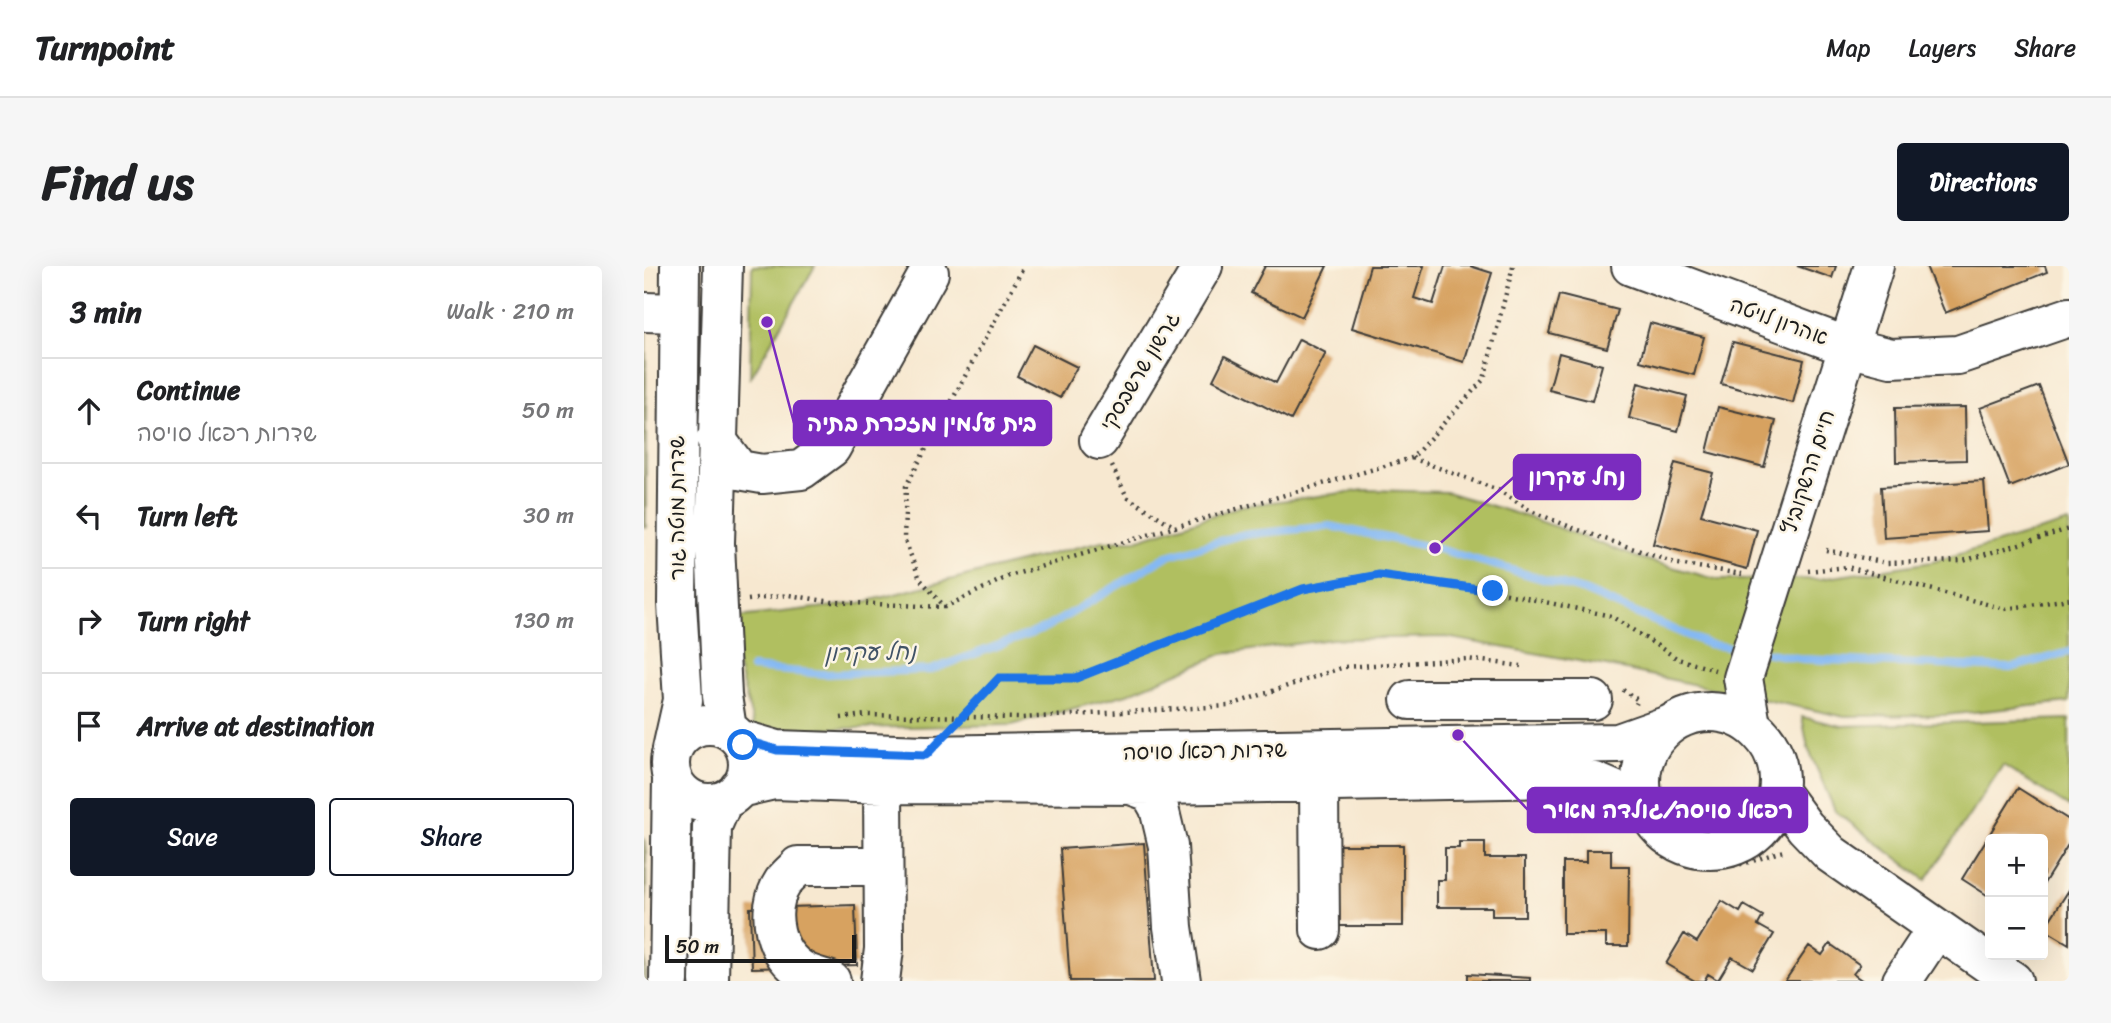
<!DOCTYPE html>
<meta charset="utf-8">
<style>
:root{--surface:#fff;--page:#f6f6f6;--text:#202124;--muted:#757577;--line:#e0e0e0;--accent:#111827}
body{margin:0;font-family:Sriracha,"Playpen Sans Hebrew",sans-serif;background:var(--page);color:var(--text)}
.controls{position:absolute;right:21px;bottom:21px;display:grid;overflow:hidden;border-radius:7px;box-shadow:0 7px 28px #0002}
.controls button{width:63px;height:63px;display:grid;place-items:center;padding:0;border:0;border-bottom:2px solid var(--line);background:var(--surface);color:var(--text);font:35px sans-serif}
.scale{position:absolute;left:21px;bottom:18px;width:191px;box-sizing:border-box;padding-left:7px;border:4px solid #1c1c1c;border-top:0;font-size:19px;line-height:24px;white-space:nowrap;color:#1c1c1c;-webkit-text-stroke:5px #fcf5e5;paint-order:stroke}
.stop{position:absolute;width:21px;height:21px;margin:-16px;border:5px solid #1a73e8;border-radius:50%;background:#fff}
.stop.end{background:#1a73e8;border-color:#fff;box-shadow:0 2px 7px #0008}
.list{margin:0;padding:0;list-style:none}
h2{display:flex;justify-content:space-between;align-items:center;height:91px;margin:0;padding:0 28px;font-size:30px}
h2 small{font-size:23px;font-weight:400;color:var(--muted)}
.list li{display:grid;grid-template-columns:46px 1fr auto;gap:21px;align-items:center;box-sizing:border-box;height:105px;padding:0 28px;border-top:2px solid var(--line)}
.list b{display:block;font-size:26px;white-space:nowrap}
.list p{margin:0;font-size:23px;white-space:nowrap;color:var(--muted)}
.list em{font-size:23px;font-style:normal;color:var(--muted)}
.actions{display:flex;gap:14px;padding:21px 28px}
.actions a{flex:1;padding:16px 0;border:2px solid var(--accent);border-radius:7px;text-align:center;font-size:24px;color:var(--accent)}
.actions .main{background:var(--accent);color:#fff}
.icon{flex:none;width:38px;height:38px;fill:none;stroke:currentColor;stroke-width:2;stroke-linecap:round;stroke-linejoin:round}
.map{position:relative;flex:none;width:1425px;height:715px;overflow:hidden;border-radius:7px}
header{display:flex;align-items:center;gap:42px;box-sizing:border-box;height:98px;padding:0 35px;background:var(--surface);border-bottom:2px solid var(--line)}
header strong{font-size:33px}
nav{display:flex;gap:38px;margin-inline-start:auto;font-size:24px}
.intro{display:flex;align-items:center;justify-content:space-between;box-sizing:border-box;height:168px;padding:0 42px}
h1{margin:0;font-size:49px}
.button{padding:18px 32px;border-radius:7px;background:var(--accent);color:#fff;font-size:24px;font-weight:700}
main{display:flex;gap:42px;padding:0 42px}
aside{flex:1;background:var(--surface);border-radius:7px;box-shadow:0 7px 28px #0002}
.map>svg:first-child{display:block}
.green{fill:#b0bf61;stroke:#666e3e;stroke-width:2}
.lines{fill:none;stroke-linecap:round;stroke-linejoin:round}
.stream{stroke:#85b9f3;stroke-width:8}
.building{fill:#d7a260}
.minor-casing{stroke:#3d3b37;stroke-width:42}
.path{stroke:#3d3b37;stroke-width:4.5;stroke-dasharray:2 5;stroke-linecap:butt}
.minor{stroke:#fff;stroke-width:38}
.route{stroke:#1a73e8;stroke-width:9}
.labels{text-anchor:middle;stroke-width:5;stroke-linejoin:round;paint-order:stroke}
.street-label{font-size:21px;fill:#1c1c1c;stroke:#fcf5e5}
.water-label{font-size:23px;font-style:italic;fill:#415367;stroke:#fcf5e5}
.leader{fill:none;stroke:#7b2cbf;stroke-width:2.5}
.callout-dot{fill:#7b2cbf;stroke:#fcf5e5;stroke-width:2.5}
.callout{fill:#7b2cbf;stroke:#7b2cbf;stroke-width:2.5}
.callout-label{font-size:23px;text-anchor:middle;font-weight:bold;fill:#fff}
</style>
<header>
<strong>Turnpoint</strong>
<nav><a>Map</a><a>Layers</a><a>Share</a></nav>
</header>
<div class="intro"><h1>Find us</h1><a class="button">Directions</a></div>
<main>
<aside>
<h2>3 min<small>Walk · 210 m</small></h2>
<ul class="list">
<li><svg class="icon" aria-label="ahead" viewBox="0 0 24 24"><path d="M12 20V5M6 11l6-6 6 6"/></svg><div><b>Continue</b><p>שדרות רפאל סויסה</p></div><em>50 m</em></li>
<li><svg class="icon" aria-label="left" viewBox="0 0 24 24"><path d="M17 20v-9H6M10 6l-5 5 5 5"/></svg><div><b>Turn left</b></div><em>30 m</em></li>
<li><svg class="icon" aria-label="right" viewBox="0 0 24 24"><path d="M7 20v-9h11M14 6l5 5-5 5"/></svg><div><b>Turn right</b></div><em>130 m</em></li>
<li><svg class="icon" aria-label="arrive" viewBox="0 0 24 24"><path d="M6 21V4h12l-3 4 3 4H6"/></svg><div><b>Arrive at destination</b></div></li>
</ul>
<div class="actions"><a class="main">Save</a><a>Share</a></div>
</aside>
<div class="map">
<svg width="1425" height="715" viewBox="0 0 1425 715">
<rect width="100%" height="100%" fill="#fcf5e5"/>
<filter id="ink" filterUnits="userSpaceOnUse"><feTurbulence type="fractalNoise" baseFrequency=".0143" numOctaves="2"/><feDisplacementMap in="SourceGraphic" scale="14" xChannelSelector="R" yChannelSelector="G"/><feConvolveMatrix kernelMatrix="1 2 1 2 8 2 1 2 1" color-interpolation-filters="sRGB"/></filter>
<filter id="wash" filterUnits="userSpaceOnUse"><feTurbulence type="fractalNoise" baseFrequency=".00686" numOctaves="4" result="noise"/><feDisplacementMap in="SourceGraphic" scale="28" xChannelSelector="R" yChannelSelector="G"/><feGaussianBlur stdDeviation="1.57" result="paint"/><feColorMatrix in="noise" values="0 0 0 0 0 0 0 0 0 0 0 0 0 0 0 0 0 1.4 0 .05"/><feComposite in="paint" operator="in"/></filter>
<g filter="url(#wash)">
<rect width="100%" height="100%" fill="#f7e8d0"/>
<path class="green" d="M 108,0 L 171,0 L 106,113 Z
M 0,66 L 2,66 L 2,261 L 0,261 Z
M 721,224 L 803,226 L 896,255 L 992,291 L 1075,314 L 1176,313 L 1288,296 L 1425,256 L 1425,436 L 1301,449 L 1197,450 L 968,401 L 802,371 L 687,373 L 578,388 L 483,428 L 368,459 L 111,464 L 88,380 L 86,352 L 216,337 L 458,275 L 492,274 L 597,240 Z
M 1158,451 L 1198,460 L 1425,453 L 1425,541 L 1359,499 L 1282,614 L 1191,545 L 1164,482 Z
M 0,571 L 2,589 L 1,715 L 0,715 Z"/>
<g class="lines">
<path class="stream" d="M 1119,386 L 1159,393 L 1367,402 L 1425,386
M 108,402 L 180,408 L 287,404 L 402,362 L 523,290 L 596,269 L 686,260 L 791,282 L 940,325 L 1064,378 L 1096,383"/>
</g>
<g id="blocks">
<path class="building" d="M 621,0 L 683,0 L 658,51 L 607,27 Z
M 726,0 L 780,0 L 770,32 L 789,38 L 801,0 L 826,0 L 848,7 L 820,96 L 708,62 Z
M 1153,0 L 1192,0 L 1188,12 Z
M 1282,0 L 1401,0 L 1403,6 L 1301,47 Z
M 915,29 L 974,44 L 963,82 L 905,67 Z
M 1006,57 L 1060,71 L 1050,109 L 996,95 Z
M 655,73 L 682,87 L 647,154 L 569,114 L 581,90 L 632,117 Z
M 1089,76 L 1160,94 L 1149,137 L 1077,118 Z
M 389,79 L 433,101 L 416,132 L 373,110 Z
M 915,87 L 958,99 L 948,135 L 905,124 Z
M 994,117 L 1043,130 L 1034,165 L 985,152 Z
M 1395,120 L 1425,198 L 1366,221 L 1336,142 Z
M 1074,141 L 1132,155 L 1120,201 L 1063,186 Z
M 1321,141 L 1322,194 L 1252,196 L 1251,142 Z
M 1031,197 L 1069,207 L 1057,249 L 1113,264 L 1103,303 L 1009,278 Z
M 1340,215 L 1344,265 L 1240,272 L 1237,221 Z
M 1374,522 L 1425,554 L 1425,577 L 1399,619 L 1399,573 L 1346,573 L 1346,631 L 1318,613 Z
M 815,576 L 841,576 L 841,592 L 881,592 L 881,650 L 848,650 L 848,641 L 793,641 L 793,614 L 801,614 L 801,582 L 815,582 Z
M 500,577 L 510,715 L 426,715 L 416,583 Z
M 692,579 L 759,579 L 759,660 L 693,660 Z
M 942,584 L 967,584 L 967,600 L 985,600 L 984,680 L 962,680 L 962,668 L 919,668 L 919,596 L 942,596 Z
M 1425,624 L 1425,678 L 1400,663 Z
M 1078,635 L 1096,646 L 1100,639 L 1119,650 L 1114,659 L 1130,668 L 1109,703 L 1088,691 L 1074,714 L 1064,708 L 1060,715 L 1051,715 L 1022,698 L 1040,668 L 1053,676 Z
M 211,639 L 213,699 L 108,702 L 106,642 Z
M 1186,678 L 1216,699 L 1209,708 L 1219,715 L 1141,715 L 1165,680 L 1178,689 Z
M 824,708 L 886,712 L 886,715 L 824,715 Z"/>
</g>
</g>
<g filter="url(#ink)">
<use href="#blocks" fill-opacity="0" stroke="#3d3b37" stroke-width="2"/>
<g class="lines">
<defs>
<path id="minor" d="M 79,0 L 71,277 L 78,430 L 83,463
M 987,0 L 1204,81 L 1247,92 L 1314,89 L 1425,51
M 0,46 L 35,47
M 72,173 L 95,204 L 118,208 L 157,204 L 187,182 L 285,7
M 455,174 L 559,0
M 766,434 L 949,434
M997 515a69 69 0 1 1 138 0a69 69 0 1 1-138 0Z
M26 498a39 39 0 1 1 78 0a39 39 0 1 1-78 0Z
M 1107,459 L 1099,412 L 1230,0
M 95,473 L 133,484 L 282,489 L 974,477 L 1025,459
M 28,483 L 39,434 L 33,338 L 36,0
M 675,516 L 676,664
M 487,519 L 506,526 L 515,542 L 524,580 L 529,661 L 537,715
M 95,522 L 130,514 L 239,518 L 515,519 L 913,512 L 951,516 L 1000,537
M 1135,526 L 1161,561 L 1187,588 L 1369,715
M 25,715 L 28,512
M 65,715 L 68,560 L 79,535
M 187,715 C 179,712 169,710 161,706 C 130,690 120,645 139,616 C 143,610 150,605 154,600 L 239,600
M 236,715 L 240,683 L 239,518
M 1258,715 L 1293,662"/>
</defs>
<use href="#minor" class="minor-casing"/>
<path class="path" d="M 869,0 L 840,113 L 768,192 L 854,224 L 887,245 L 929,262 L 1034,298 L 1098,308
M 378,4 L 262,220 L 260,272 L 276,313 L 301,341 L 365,310 L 531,261
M 468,200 L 483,231 L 531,261 L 768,192
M 1182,284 L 1242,297 L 1319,295 L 1425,263
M 1164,305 L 1203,301 L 1361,343 L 1425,333
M 104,334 L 145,329 L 188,336 L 301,341
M 979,424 L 994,434 L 992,438
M 197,452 L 221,449 L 377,452 L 584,440 L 700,401 L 823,393 L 877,400
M 318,452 L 355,412 L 432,412 L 659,323 L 735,309 L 849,325 L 967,350 L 1034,393 L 1071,404
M 1001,568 C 1026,596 1060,607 1097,598 C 1112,595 1126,588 1140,585"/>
<use href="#minor" class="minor"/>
</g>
</g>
<g class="lines" filter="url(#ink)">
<path class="route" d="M 99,479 L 96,473 L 133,484 L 282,489 L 355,412 L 432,412 L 659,323 L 735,309 L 849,325"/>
</g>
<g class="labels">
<g class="street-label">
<text transform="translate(1135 55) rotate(20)" y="7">אהרון לויטה</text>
<text transform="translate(496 105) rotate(-59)" y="7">גרשון שרשבסקי</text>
<text transform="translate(1164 206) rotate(-72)" y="7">חיים הרשקוביץ</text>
<text transform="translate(33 242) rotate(-90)" y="7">שדרות מוטה גור</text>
<text transform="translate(561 485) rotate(-1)" y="7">שדרות רפאל סויסה</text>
</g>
<g class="water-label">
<text transform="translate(226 386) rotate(-1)" y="8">נחל עקרון</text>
</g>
</g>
<path class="leader" d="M123 56L150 157M791 282L870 211M814 469L884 544"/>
<g class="callout-dot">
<circle cx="123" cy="56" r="7"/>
<circle cx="791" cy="282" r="7"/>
<circle cx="814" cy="469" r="7"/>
</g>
<g class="callout">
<rect x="150" y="135" width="257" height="44" rx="7"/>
<rect x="870" y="189" width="126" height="44" rx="7"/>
<rect x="884" y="522" width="279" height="44" rx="7"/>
</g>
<g class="callout-label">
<text x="278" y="165">בית עלמין מזכרת בתיה</text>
<text x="933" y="219">נחל עקרון</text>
<text x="1024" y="552">רפאל סויסה/גולדה מאיר</text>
</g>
</svg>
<div class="controls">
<button>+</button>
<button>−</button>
</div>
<div class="scale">50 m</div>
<div class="stop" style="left:99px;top:479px"></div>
<div class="stop end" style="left:849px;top:325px"></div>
</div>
</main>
